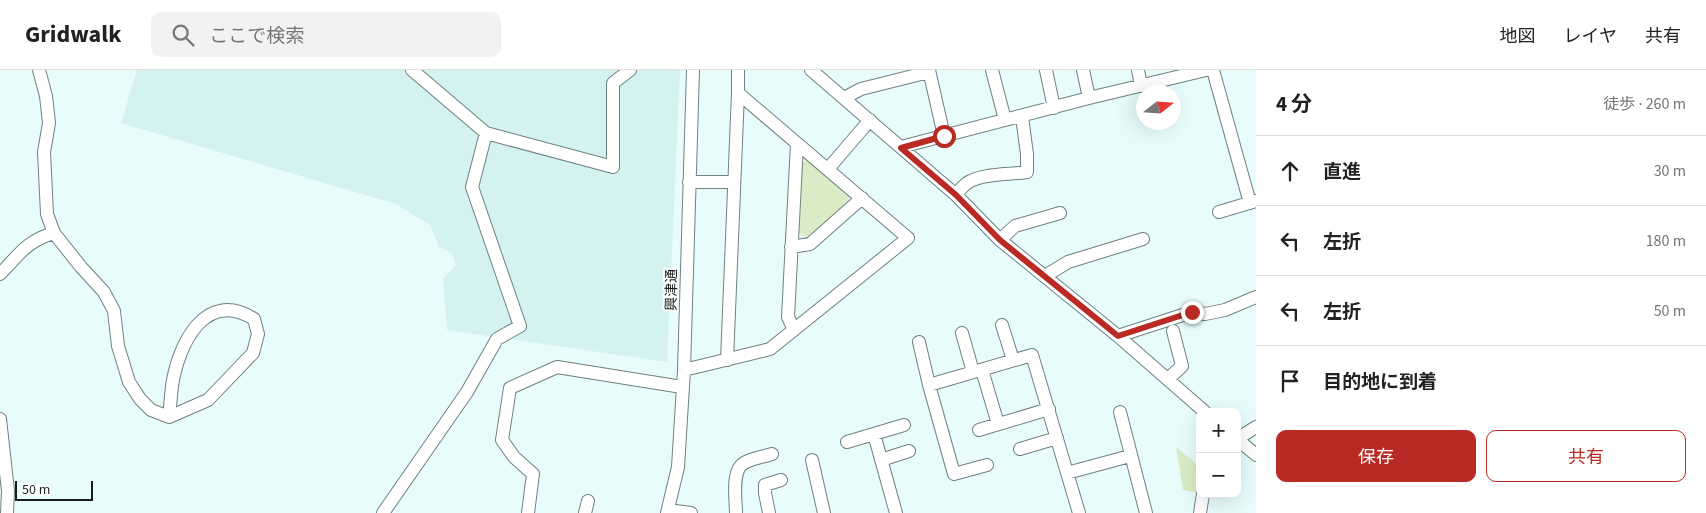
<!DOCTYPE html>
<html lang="ja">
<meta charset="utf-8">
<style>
:root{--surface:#fff;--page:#f2f2f2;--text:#222;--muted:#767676;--line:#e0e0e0;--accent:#b92a24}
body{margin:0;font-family:"Source Sans 3","Noto Sans JP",sans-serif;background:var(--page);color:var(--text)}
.controls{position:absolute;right:15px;bottom:15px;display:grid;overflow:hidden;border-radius:10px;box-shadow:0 5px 20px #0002}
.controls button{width:45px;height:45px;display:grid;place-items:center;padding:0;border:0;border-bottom:1px solid var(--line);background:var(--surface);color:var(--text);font:25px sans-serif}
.compass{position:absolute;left:1136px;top:15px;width:45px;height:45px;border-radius:50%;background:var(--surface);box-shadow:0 5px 20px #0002;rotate:73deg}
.scale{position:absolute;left:15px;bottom:12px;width:78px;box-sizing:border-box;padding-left:5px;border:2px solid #171e1e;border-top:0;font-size:14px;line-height:18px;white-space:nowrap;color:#171e1e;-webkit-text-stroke:4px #fff;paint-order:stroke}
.stop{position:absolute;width:15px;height:15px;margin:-11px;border:4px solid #b92a24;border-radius:50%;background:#fff}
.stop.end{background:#b92a24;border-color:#fff;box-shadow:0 1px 5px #0008}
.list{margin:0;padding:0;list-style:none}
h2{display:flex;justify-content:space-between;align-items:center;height:65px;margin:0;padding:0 20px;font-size:21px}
h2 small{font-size:16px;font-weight:400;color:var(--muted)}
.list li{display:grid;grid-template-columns:32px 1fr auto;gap:15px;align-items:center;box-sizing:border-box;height:70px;padding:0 20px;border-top:1px solid var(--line)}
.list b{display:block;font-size:19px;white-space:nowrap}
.list em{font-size:16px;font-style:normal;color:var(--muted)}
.actions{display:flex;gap:10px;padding:15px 20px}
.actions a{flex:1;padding:11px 0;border:1px solid var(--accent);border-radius:10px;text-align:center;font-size:18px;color:var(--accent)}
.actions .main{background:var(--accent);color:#fff}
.icon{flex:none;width:28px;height:28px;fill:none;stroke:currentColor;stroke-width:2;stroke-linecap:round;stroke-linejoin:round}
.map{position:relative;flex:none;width:1256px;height:443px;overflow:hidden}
header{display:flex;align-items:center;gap:30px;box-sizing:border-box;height:70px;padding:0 25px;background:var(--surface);border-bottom:1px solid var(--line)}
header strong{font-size:24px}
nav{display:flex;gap:28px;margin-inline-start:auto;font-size:18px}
.search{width:350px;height:45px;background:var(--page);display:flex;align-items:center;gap:12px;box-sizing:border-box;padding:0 18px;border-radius:10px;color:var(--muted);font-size:19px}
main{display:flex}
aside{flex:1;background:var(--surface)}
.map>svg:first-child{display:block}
.built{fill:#d3f2f0}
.green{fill:#daecc5}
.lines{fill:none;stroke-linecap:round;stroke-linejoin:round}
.minor-casing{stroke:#6e8180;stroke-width:14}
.minor{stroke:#fff;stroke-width:12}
.route{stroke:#b92a24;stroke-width:6}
.labels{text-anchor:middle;stroke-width:4;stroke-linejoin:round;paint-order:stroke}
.street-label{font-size:14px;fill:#171e1e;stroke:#fff}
</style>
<header>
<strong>Gridwalk</strong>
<div class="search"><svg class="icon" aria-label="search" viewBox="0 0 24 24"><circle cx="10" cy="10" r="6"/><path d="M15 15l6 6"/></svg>ここで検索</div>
<nav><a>地図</a><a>レイヤ</a><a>共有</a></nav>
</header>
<main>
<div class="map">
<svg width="1256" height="443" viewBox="0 0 1256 443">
<rect width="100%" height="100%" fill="#e7fcfb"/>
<path class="built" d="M 137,0 L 680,0 L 667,292 L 447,260 L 443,209 L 456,195 L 452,183 L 439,177 L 430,155 L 396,134 L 121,53 Z"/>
<path class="green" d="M 808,89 L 849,124 L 849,132 L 808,168 L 797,163 L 800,94 Z
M 1176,377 L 1200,397 L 1200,423 L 1183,420 Z"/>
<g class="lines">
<defs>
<path id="minor" d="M 39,0 L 46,26 L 49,53 L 44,82 L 47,144 L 54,163
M 412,0 L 486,63
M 811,0 L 956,125 L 1000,170 L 1118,266 L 1205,342
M 929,0 L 944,66
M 992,0 L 1005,50
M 1046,0 L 1054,38
M 1083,0 L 1089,28
M 1138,0 L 1141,16
M 1213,0 L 1250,133
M 844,28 L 861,19 L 929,2
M 901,77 L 1089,28 L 1206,0
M 828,99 L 870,50
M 689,112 L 734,112
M 956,125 C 959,121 963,116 967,113 C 983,103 1009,105 1027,102 L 1027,84 L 1022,47
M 1219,142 L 1256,131
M 1000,170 L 1015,156 L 1060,143
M 791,177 L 810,174 L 862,128
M 0,204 C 19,185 26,171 54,163 L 81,197 L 104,222 L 114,241 L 118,276 L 129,312 L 140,329 L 151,340 L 169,347 L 208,330 L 253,283 L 258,264 L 254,249 C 205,218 178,275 172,316 C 171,326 170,337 169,347
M 1045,206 L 1068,192 L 1143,169
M 1002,255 L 1013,290
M 794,260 L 788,247 L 797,74
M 962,263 L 973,302
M 1118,266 L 1192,242 L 1205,244 L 1225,240 L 1256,227
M 919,272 L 929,315
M 727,290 L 738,23
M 684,300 L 770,279 L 908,168 L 738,23 L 738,0
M 982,300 L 998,354
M 1168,309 L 1182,296 L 1173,261
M 1120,342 L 1146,443
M 0,349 L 8,421 L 7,443
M 1256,357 L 1237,369 L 1256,385
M 979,360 L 1049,339
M 874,364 L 896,443
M 847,372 L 904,355
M 1020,379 L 1057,368
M 812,390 L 824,443
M 881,390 L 909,381
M 987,395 L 954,404 L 929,315 L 1032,285 L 1079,443
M 1067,403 L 1130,386
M 668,440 L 691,443
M 383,443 L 467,322 L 497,269 L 520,256 L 472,117 L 486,63 L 613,97 L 613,13 L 630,0
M 528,443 L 533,404 L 514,387 L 502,370 L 510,318 L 557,297 L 682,317
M 585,443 L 588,431
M 667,443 L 678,397 L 684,300 L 693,0
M 736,443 C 736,430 731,400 744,393 C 752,388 763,387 772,384
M 769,443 L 765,423 L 765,415 L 781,410
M 1200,443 L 1203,424"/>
</defs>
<use href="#minor" class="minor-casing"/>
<use href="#minor" class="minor"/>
</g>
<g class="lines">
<path class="route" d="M 944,66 L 901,78 L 956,125 L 1000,170 L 1118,266 L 1192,242"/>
</g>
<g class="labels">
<g class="street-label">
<text transform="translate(671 220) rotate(-89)" y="5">興津通</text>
</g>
</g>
</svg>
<div class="controls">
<button>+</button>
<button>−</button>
</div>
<svg class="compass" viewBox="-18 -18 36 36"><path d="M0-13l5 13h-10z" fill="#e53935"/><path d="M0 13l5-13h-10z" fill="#767676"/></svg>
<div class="scale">50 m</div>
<div class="stop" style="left:944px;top:66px"></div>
<div class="stop end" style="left:1192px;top:242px"></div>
</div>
<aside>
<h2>4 分<small>徒歩 · 260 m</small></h2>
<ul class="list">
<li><svg class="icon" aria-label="ahead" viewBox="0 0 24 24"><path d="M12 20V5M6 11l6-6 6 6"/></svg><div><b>直進</b></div><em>30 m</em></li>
<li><svg class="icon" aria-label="left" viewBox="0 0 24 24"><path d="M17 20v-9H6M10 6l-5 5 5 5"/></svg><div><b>左折</b></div><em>180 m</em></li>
<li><svg class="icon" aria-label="left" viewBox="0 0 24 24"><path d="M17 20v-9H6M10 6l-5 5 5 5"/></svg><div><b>左折</b></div><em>50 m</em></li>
<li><svg class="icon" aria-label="arrive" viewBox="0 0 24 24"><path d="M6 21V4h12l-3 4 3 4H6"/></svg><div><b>目的地に到着</b></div></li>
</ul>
<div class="actions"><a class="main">保存</a><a>共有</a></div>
</aside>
</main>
